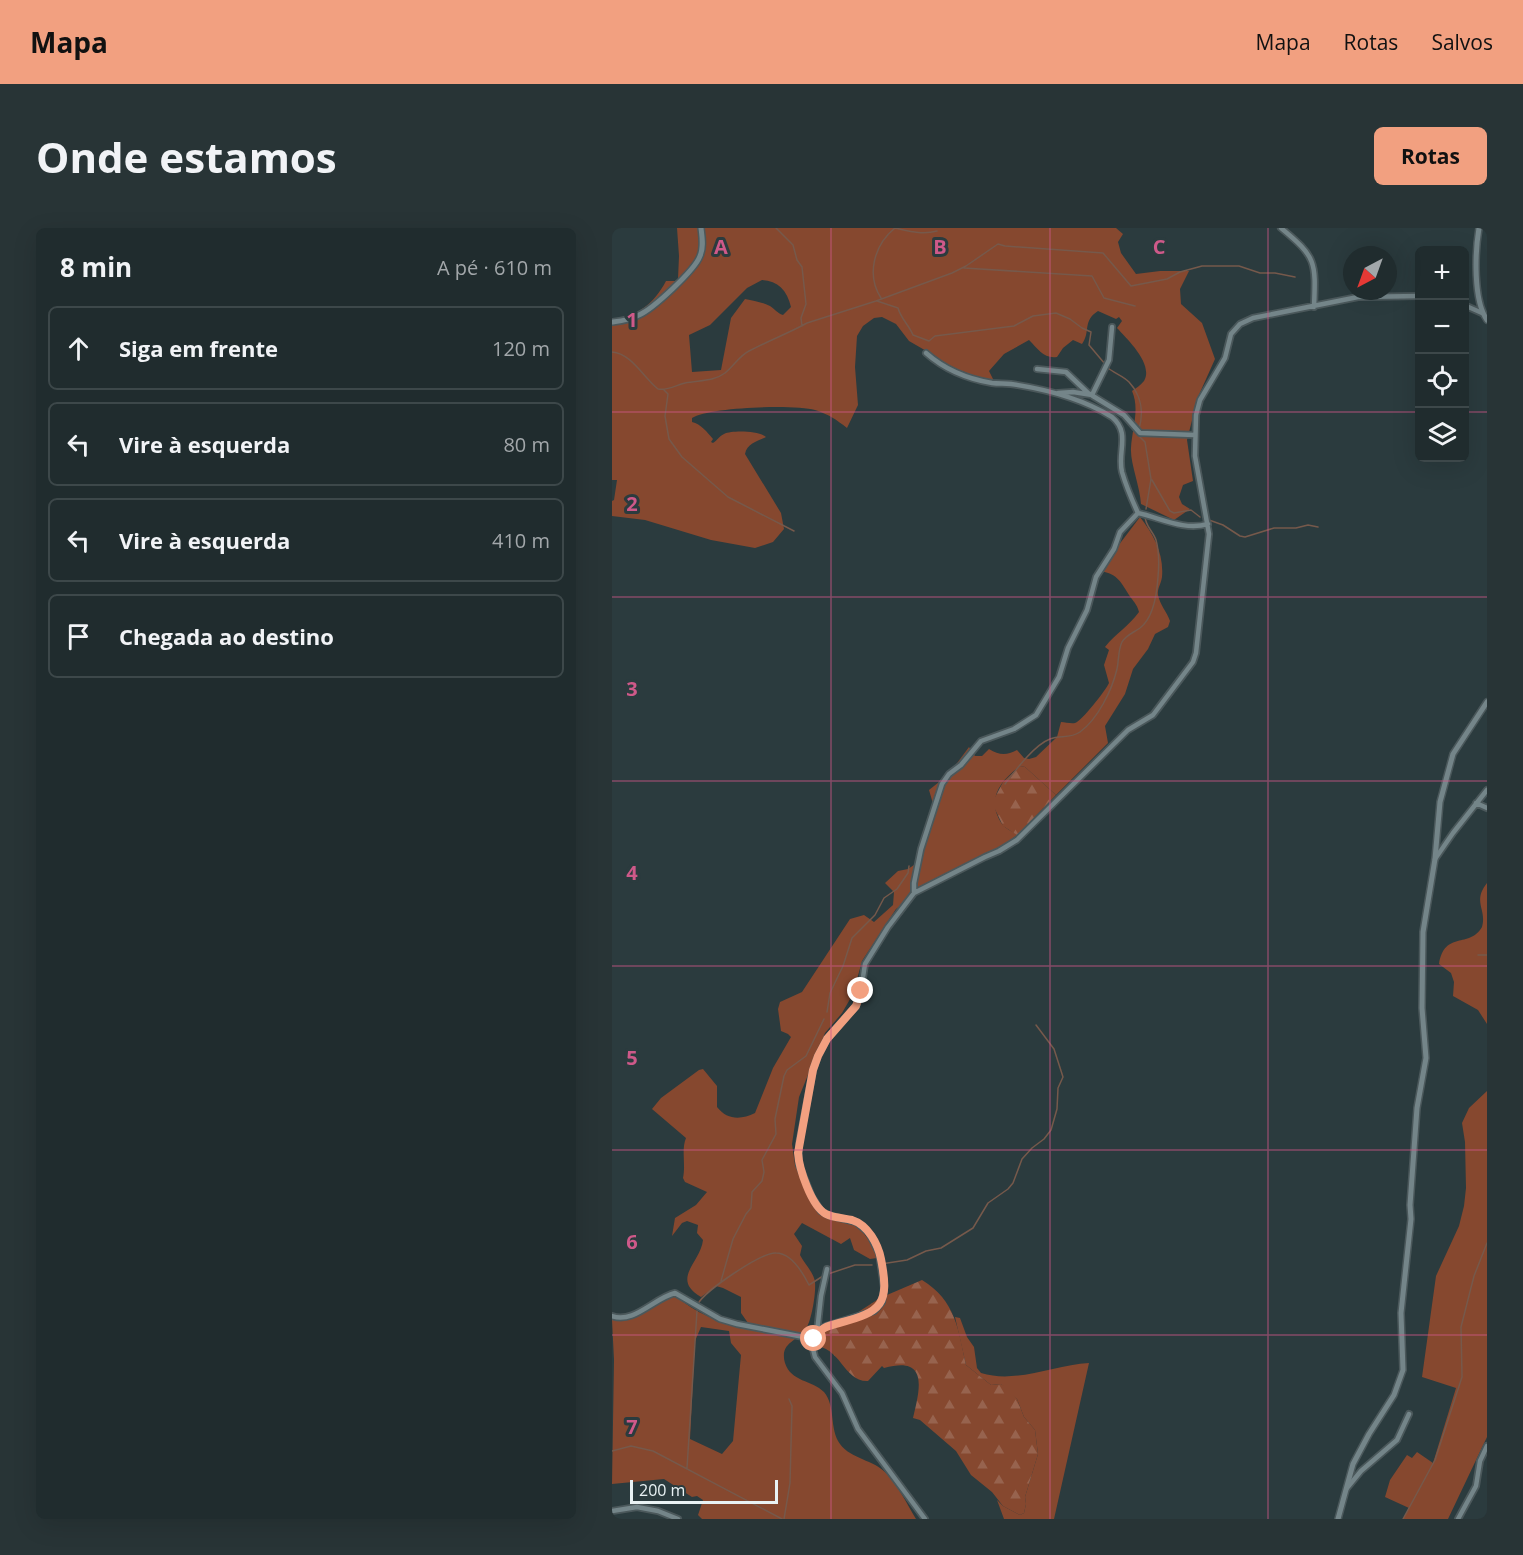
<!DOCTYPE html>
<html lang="pt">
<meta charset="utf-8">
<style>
:root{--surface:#202c2e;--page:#283436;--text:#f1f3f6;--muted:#a2a7aa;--line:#3d484a;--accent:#f2a080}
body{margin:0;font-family:"Open Sans",sans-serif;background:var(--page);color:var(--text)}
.controls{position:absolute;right:18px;top:18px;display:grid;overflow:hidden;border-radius:9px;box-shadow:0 6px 24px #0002}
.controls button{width:54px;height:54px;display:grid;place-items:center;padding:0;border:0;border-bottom:2px solid var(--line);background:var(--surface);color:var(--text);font:30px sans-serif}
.compass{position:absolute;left:731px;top:18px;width:54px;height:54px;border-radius:50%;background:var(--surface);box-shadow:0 6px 24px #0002;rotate:221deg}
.scale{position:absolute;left:18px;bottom:15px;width:148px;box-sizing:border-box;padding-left:6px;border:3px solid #e9f2f4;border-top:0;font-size:16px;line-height:21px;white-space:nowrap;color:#e9f2f4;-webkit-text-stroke:4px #2b3b3e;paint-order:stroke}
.stop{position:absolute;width:18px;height:18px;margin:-14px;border:4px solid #f2a080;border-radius:50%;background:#fff}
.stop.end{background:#f2a080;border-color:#fff;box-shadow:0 2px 6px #0008}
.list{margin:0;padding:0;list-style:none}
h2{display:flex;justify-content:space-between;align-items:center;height:78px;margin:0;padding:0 24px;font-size:26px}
h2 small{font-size:20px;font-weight:400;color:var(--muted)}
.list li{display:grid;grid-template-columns:39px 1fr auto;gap:18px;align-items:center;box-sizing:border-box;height:84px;margin:0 12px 12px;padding:0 12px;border:2px solid var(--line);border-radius:9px}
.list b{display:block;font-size:22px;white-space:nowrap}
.list em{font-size:20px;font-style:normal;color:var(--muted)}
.icon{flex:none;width:33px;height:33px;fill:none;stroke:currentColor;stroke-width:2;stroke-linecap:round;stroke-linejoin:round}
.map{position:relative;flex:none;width:875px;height:1291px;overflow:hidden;border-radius:9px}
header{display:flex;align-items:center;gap:36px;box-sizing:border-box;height:84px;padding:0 30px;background:var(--accent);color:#111}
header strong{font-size:28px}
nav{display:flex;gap:33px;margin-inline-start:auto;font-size:21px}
.intro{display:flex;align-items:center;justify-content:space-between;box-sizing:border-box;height:144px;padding:0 36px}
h1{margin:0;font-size:42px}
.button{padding:15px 27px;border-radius:9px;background:var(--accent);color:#111;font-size:21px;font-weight:700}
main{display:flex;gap:36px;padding:0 36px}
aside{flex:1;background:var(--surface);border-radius:9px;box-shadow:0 6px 24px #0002}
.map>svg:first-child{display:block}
.green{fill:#86482f;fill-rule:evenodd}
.forest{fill:url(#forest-firs)}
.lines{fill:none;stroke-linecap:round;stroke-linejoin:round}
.stream{stroke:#76594b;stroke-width:1.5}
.minor-casing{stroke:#4b585b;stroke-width:8}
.tertiary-casing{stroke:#4b585b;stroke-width:8}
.minor{stroke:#748589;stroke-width:4.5}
.tertiary{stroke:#748589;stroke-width:5}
.route{stroke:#f2a080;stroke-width:8}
.grid{fill:none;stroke:#ce5989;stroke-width:1.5;stroke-opacity:0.55}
.grid-label{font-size:20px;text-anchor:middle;font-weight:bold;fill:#ce5989;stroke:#2b3b3e;stroke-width:6;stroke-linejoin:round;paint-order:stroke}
</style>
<header>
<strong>Mapa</strong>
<nav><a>Mapa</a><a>Rotas</a><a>Salvos</a></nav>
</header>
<div class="intro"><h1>Onde estamos</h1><a class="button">Rotas</a></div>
<main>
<aside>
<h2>8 min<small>A pé · 610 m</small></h2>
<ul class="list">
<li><svg class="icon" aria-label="ahead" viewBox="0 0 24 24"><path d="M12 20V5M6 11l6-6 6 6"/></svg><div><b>Siga em frente</b></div><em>120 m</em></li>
<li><svg class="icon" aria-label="left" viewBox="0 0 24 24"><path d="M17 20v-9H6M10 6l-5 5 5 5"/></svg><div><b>Vire à esquerda</b></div><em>80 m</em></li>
<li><svg class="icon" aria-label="left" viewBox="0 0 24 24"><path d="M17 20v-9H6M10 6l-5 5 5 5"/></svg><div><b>Vire à esquerda</b></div><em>410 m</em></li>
<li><svg class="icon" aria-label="arrive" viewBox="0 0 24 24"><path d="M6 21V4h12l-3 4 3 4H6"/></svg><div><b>Chegada ao destino</b></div></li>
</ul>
</aside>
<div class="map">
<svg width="875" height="1291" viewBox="0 0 875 1291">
<defs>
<pattern id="forest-firs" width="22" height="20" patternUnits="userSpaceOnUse" patternTransform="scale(1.5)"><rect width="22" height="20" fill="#86482f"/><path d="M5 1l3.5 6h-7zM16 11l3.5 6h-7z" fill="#97634e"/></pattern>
</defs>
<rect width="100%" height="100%" fill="#2b3b3e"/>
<path class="green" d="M 65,0 L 504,0 L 511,6 L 506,14 L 509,25 L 524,46 L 548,43 L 577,43 L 568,61 L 569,76 L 590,95 L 603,131 L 586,169 L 575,212 L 581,253 L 571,257 L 567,269 L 570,276 L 578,281 L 562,292 L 529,276 C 528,258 518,235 519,220 C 520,201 528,181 520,163 C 524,160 529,157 532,153 C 542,136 515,111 505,100 L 510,93 L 507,89 L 504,91 L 486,83 C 470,93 479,104 470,116 L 461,112 L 451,120 L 445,129 C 432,131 426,121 417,112 L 392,126 L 377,143 L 383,155 L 370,154 L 353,144 L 340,141 L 323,128 L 297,113 L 284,96 L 270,89 L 262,90 L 251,98 L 245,108 L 243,139 L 246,177 L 235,200 C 225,192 216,186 203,182 C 182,176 97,179 80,190 L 80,194 C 89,196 95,204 101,211 L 99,214 L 101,215 C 105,213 107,208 112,206 C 121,202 147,203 154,209 C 146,213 135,215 133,226 L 169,285 L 172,301 L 161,314 L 143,320 L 99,312 L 33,292 L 0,288 L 0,273 L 2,272 L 5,252 L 0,252 L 0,93 C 25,88 42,76 54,53 L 63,53 L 66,51 L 67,28 ZM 150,52 C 166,53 175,62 179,79 L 171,87 C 165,85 163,81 158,78 C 150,74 142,73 133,71 L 119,90 L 109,142 L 80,144 L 77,107 L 98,97 L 135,60 Z
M 528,289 C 542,307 552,326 550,349 C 549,356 545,361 546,367 C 548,377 555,384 558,393 L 556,399 L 543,406 L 536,421 L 521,441 L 513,466 L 493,498 L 496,515 L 444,567 L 413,539 L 408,538 C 387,554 374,572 390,596 C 393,601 401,603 405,607 L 375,630 L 372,628 L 338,644 L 284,681 L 250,733 L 241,766 L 230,785 L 213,805 L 187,869 L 180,916 L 183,937 L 199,975 L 208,984 L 240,993 L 248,1000 L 261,1018 L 265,1030 L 258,1031 L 242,1022 L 238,1010 L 229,1016 L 190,995 L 182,1006 L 190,1018 L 188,1027 C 192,1035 202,1045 203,1054 C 204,1065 200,1090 195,1099 C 187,1114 167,1113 173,1135 C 179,1154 200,1152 212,1164 C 224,1178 217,1201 228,1216 C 239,1231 262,1232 274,1245 C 286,1257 295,1276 304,1291 L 90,1291 L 86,1287 L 91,1272 L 85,1268 L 80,1269 L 52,1251 L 0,1256 L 2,1132 L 0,1092 L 64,1067 C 82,1086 109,1094 134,1100 L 136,1095 L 129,1085 L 129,1069 L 111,1060 L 104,1058 L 89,1069 C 58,1051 89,1034 91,1012 L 85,1005 L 86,997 L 75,993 L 70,995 L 60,1008 L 63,990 L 84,977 L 95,964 L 73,954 L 71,950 C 74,936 69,922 74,910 L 40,881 L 49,870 L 87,842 L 91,841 L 105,858 L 105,879 C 115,892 129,892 143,885 L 161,840 L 179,809 L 176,806 L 169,803 L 166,781 L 168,774 L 190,764 L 238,691 L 252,687 L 262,694 L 281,677 L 282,664 L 273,655 L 286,643 L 296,641 L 302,637 L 322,579 L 317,562 L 337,546 L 357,519 L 363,528 L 370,528 L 377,521 C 387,527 394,528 405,522 L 412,530 L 417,531 L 424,529 L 445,509 L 449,494 C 453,494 459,496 463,495 C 469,494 494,462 497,455 L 492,437 L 497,422 L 493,419 C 504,405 516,399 527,384 C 525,376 521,373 517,367 C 508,352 504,345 487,343 ZM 89,1099 L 117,1103 L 119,1115 L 129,1127 L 121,1213 L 110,1226 L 78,1211 L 83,1113 Z
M 875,655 L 875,796 L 866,782 L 841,768 L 842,754 L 839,745 L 827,736 C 833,702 857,721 870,699 C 875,681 860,674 875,655 Z
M 875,863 L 875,1209 L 836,1291 L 791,1291 L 797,1280 L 773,1269 L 778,1252 L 795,1227 L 800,1230 L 805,1224 L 821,1235 L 844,1160 L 810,1149 L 824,1048 L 847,998 L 852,978 L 854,960 L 853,914 L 850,895 L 857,880 Z
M 343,1089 L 348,1090 L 355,1109 L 362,1119 L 365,1140 L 369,1145 C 404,1156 442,1137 477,1135 L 442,1291 L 392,1291 L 385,1272 L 391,1278 L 408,1287 L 412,1285 L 414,1276 L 413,1269 L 426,1226 L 423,1202 L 412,1189 L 405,1171 L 389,1156 L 379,1157 L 354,1137 Z"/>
<path class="forest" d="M 408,538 L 413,539 L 444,567 L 405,607 L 391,598 L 380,575 L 391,554 Z
M 310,1052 C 344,1073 346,1101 354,1137 L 379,1157 L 389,1156 L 397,1161 L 405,1171 L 412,1189 L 423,1202 L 426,1226 L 413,1269 L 414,1276 L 412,1285 L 408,1287 L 391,1278 L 380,1264 L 359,1247 L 344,1223 L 308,1192 L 301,1190 C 308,1161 317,1127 272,1140 L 270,1138 L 256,1153 C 230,1154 229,1114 196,1118 L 210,1101 L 237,1090 L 268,1070 Z"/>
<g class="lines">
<path class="stream" d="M 164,0 L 181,17 L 185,32 L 190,39 L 194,76 L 189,90 L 190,98
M 352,40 L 480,48 L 492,70 L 523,78
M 269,70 C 254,47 262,17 283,0 C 297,3 310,7 325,3
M 265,73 L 286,80 C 289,91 297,97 301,107 L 317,113 L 323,108 L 402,98 L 421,88 L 444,85 L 458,91 L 470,100 L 479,104 L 477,117 L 493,136
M 0,124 C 19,125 32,150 46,161 C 56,163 64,157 73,155 C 87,152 101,154 113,145 C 122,138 127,128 137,123 C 156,113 177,105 195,95 L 264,73 L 340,45 L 354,38 L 386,16 L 393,18 L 491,25 L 519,58 L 555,51 L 568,44 L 590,38 L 627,38 L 648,45 L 663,45 L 683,49
M 496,140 C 502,145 511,148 517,154 C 529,167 532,184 527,201
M 52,162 L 56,166 L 53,188 L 57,211 L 70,229 L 116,269 L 182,303
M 524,205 L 533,214 L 539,251 L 534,281
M 540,252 L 558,283 L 562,285 L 579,282 L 588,289
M 597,292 L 611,297 L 628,308 L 633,309 L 662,300 L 684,300 L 696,297 L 706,299
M 393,556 C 403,543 422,517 438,511 C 448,507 458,511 468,504 C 486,491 500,462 505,441 C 507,432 506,422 510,414 C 514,407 521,405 528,400 C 541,390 545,365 546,349 C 547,338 547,323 544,312 C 541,303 533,298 533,288
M 866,727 L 875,727
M 215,784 L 218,765 L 231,738 L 240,710 L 263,687 L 272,670 L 285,661 L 296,645 L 297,638
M 269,1036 L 295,1032 L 314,1023 L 329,1020 L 361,1000 L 376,975 L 396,961 L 401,955 L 410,931 L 420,920 L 432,911 L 439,902 L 445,881 L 446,860 L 451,849 L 442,821 L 424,797
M 216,1046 L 243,1037 L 260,1037
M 109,1053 L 121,1011 L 134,986 L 139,980 L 140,964 L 150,953 L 152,944 L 150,932 L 164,906 L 163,891 L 172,848 L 175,842 L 194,828 L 212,791
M 86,1076 C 92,1063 150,1024 164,1025 C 179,1025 191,1045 197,1057 L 211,1048
M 0,1223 L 19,1218 L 41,1223 L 170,1291
M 75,1240 L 85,1083
M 172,1291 L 178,1255 L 180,1178 L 177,1171
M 791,1291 L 823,1232 L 850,1149 L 849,1099 L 862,1048 L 875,1015"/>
<defs>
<path id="minor" d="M 669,0 C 704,29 704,33 702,79
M 852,77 L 870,85
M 314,125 C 332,141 356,151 380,155 C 387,156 393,155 399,156 C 433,161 471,171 500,189 C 519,205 505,224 510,244 C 514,258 520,272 526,285
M 425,141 L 454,144 L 476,165 L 512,187 L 528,205 L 583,207
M 446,165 L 461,164 L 480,167 L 497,132 L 500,99
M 526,285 C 549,290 572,303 596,296
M 864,575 L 875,580
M 823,631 L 841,605 L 875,562
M 302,665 L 302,655 L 309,621 L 330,556 L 337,546 L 349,537 L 369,513 L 402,501 L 424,487 L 447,449 L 456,420 L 475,382 L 484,349 L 502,321 L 508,304 L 526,285
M 0,1088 C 22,1096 42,1070 63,1065 L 108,1091 L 125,1096 L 202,1111
M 205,1104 L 209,1068 L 215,1041
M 735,1260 L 749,1243 L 785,1212 L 797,1186
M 0,1283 L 25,1279 L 46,1283 L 66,1291
M 313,1291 L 246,1201 L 230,1165 L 203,1129 L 201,1121 L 202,1111 L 209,1101 L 214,1098 L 262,1083 L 270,1074 L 272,1060 L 267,1025 L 257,1005 L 244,994 L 216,987 L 209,983 L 200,969 L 187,937 L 187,916 L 201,842 L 206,828 L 215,811 L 244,778 L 248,769 L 253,736 L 276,699 L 302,665 L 373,629 L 387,623 L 405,612 L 516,502 L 541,487 L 581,434 L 584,425 L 597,306 L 583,228 L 584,187 L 588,172 L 613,130 L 619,106 L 628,96 L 641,90 L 746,69 L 808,68
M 846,1291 L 864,1258 L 868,1233 L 875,1218"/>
<path id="tertiary" d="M 867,0 C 863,24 861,72 875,92
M 0,94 C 9,93 19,92 27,87 C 41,81 83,42 88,28 C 92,19 90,9 89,0
M 726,1291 L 741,1236 L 757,1206 L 782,1167 L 791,1142 L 789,1085 L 799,991 L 798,977 L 805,880 L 814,830 L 810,780 L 811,704 L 823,631 L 828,574 L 841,526 L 875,474"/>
</defs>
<use href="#minor" class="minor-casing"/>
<use href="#tertiary" class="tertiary-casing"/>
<use href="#minor" class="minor"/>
<use href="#tertiary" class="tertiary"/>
</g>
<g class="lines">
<path class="route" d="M 202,1111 C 208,1100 215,1098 227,1095 C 270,1084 278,1076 269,1031 C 266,1016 256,997 240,992 C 232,990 222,990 214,986 C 199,978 187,940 186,925 L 201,842 L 206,828 L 215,811 L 244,778 L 249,763"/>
</g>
<path class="grid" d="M 219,0 L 219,1291M 438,0 L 438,1291M 656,0 L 656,1291M 0,184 L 808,184M 852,184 L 875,184M 0,369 L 875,369M 0,553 L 875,553M 0,738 L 875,738M 0,922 L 875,922M 0,1107 L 875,1107"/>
<g class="grid-label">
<text x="109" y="26">A</text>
<text x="328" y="26">B</text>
<text x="547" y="26">C</text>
<text x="20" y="99">1</text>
<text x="20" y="283">2</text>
<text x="20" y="468">3</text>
<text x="20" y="652">4</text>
<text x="20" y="837">5</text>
<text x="20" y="1021">6</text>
<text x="20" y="1206">7</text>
</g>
</svg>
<div class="controls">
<button>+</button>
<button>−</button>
<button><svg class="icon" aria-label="locate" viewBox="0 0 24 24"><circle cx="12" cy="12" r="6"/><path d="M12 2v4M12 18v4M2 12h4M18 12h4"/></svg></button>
<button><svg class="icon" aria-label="layers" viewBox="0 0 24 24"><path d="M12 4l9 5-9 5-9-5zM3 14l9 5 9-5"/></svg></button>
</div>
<svg class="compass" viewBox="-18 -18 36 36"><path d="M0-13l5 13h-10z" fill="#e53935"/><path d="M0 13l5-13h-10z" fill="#a2a7aa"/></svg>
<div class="scale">200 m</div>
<div class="stop" style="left:202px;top:1111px"></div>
<div class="stop end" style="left:249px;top:763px"></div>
</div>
</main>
